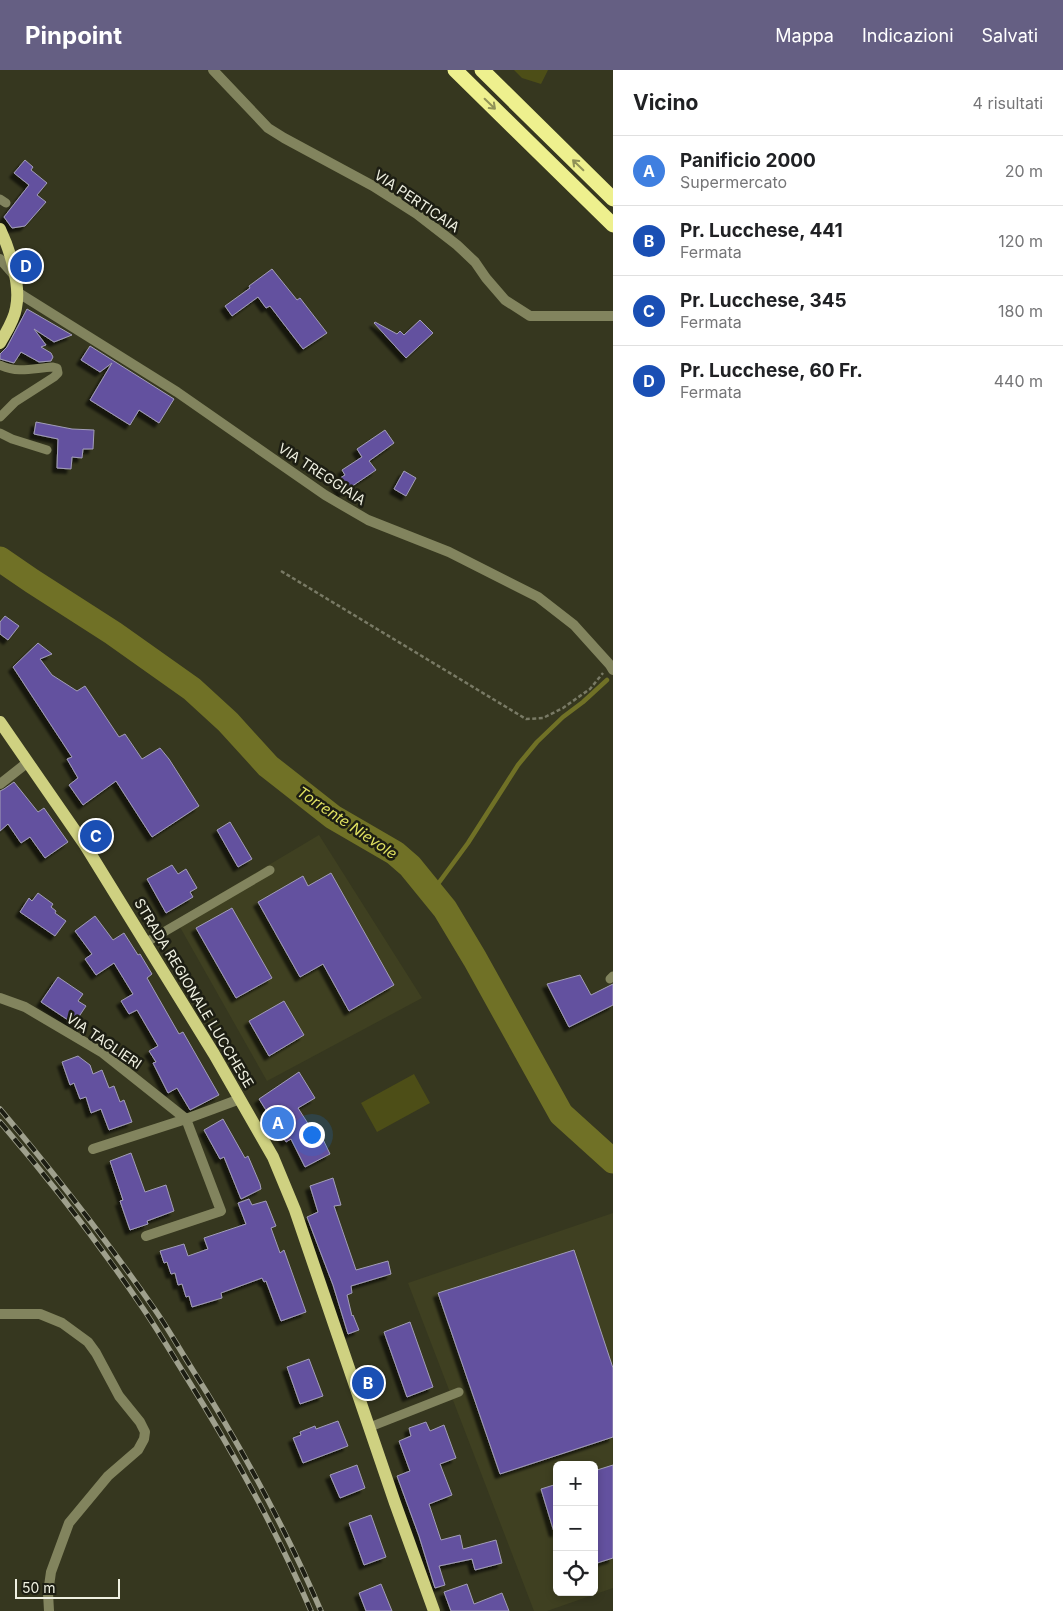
<!DOCTYPE html>
<html lang="it">
<meta charset="utf-8">
<style>
:root{--surface:#fff;--page:#f2f2f2;--text:#202124;--muted:#757577;--line:#e0e0e0;--accent:#655f83}
body{margin:0;font-family:Inter,sans-serif;background:var(--page);color:var(--text)}
.controls{position:absolute;right:15px;bottom:15px;display:grid;overflow:hidden;border-radius:8px;box-shadow:0 2px 8px #0003}
.controls button{width:45px;height:45px;display:grid;place-items:center;padding:0;border:0;border-bottom:1px solid var(--line);background:var(--surface);color:var(--text);font:25px sans-serif}
.scale{position:absolute;left:15px;bottom:12px;width:105px;box-sizing:border-box;padding-left:5px;border:2px solid #eff0e1;border-top:0;font-size:14px;line-height:18px;white-space:nowrap;color:#eff0e1;-webkit-text-stroke:4px #1d1e13;paint-order:stroke}
.you{position:absolute;left:311px;top:1064px;width:18px;height:18px;margin:-12px;border:4px solid #fff;border-radius:50%;background:#1a73e8;box-shadow:0 0 0 8px #1a73e833}
.badge{display:grid;place-items:center;width:32px;height:32px;border-radius:50%;background:var(--accent);color:#fff;font-size:16px;font-weight:700}
.pin{position:absolute;translate:-50% -50%;border:2px solid #fff;box-shadow:0 1px 5px #0006}
.list{margin:0;padding:0;list-style:none}
h2{display:flex;justify-content:space-between;align-items:center;height:65px;margin:0;padding:0 20px;font-size:21px}
h2 small{font-size:16px;font-weight:400;color:var(--muted)}
.list li{display:grid;grid-template-columns:32px 1fr auto;gap:15px;align-items:center;box-sizing:border-box;height:70px;padding:0 20px;border-top:1px solid var(--line)}
.list b{display:block;font-size:19px;white-space:nowrap}
.list p{margin:0;font-size:16px;white-space:nowrap;color:var(--muted)}
.list em{font-size:16px;font-style:normal;color:var(--muted)}
.icon{flex:none;width:28px;height:28px;fill:none;stroke:currentColor;stroke-width:2;stroke-linecap:round;stroke-linejoin:round}
.map{position:relative;flex:none;width:613px;height:1541px;overflow:hidden}
header{display:flex;align-items:center;gap:30px;box-sizing:border-box;height:70px;padding:0 25px;background:var(--accent);color:#fff}
header strong{font-size:24px}
nav{display:flex;gap:28px;margin-inline-start:auto;font-size:18px}
main{display:flex}
aside{flex:1;background:var(--surface)}
.map>svg:first-child{display:block}
.built{fill:#3f4021;fill-rule:evenodd}
.green{fill:#4d4e17}
.lines{fill:none;stroke-linecap:round;stroke-linejoin:round}
.stream{stroke:#707126;stroke-width:4.5}
.river{stroke:#707126;stroke-width:25}
.building{fill:#64519f;stroke:#a29eb8;filter:url(#shadow)}
.path{stroke:#797a65;stroke-width:2.5;stroke-dasharray:4 2.5;stroke-linecap:butt}
.service{stroke:#82845e;stroke-width:9}
.minor{stroke:#82845e;stroke-width:10}
.tertiary{stroke:#82845e;stroke-width:10}
.primary{stroke:#cfd181;stroke-width:12}
.motorway{stroke:#eef08e;stroke-width:15}
.rail-casing{stroke:#9fa08d;stroke-width:5.5}
.rail{stroke:#1d1e13;stroke-width:4;stroke-dasharray:11;stroke-linecap:butt}
.oneway{stroke:#909257}
.labels{text-anchor:middle;stroke-width:5;stroke-linejoin:round;paint-order:stroke}
.street-label{font-size:14px;fill:#eff0e1;stroke:#1d1e13}
.water-label{font-size:15px;font-style:italic;fill:#e0e160;stroke:#1d1e13}
</style>
<header>
<strong>Pinpoint</strong>
<nav><a>Mappa</a><a>Indicazioni</a><a>Salvati</a></nav>
</header>
<main>
<div class="map">
<svg width="613" height="1541" viewBox="0 0 613 1541">
<defs>
<filter id="shadow"><feDropShadow dx="-4.5" dy="4.5" stdDeviation="1" flood-color="#0009"/></filter>
</defs>
<rect width="100%" height="100%" fill="#36371f"/>
<path class="built" d="M 319,765 L 422,928 L 267,1011 L 176,850 Z
M 613,1143 L 613,1518 L 547,1541 L 534,1541 L 408,1213 ZM 557,1395 L 594,1395 L 594,1522 L 557,1522 Z"/>
<path class="green" d="M 514,0 L 548,0 L 541,14 L 522,8 Z
M 414,1004 L 430,1033 L 377,1062 L 361,1033 Z"/>
<g class="lines">
<path class="stream" d="M 432,822 L 468,773 L 518,695 L 537,672 L 563,647 L 583,632 L 607,610"/>
<path class="river" d="M 0,489 L 32,511 L 113,563 L 192,619 L 228,652 L 268,696 L 333,747 L 395,783 L 410,796 L 445,839 L 475,889 L 561,1044 L 613,1091"/>
</g>
<path class="building" d="M 25,90 L 33,97 L 31,100 L 47,113 L 37,125 L 46,132 L 25,156 L 12,158 L 4,147 L 29,115 L 14,103 Z
M 272,199 L 297,230 L 300,228 L 327,263 L 303,279 L 270,236 L 266,238 L 258,227 L 232,246 L 225,236 L 250,218 L 249,216 Z
M 27,239 L 72,265 L 54,272 L 34,259 L 46,275 L 41,277 L 51,283 L 53,287 L 51,291 L 39,292 L 21,282 L 14,293 L 0,289 L 0,284 L 7,277 Z
M 420,250 L 433,263 L 406,288 L 374,253 L 375,252 L 397,264 L 400,261 L 404,265 Z
M 90,276 L 174,329 L 159,353 L 139,340 L 130,355 L 90,330 L 112,293 L 100,302 L 81,290 Z
M 36,352 L 72,359 L 94,360 L 93,379 L 83,379 L 82,388 L 72,387 L 71,399 L 57,398 L 58,369 L 34,364 Z
M 385,360 L 394,373 L 369,391 L 376,400 L 342,423 L 334,412 L 345,405 L 342,400 L 362,387 L 357,379 Z
M 404,401 L 416,408 L 406,426 L 394,419 Z
M 5,546 L 19,556 L 8,570 L 0,564 L 0,552 Z
M 38,573 L 52,584 L 40,589 L 52,605 L 77,621 L 85,616 L 119,667 L 125,664 L 142,689 L 160,678 L 169,689 L 199,736 L 152,767 L 116,711 L 83,735 L 69,715 L 78,708 L 67,689 L 72,687 L 13,597 Z
M 14,712 L 38,742 L 44,738 L 68,772 L 45,788 L 30,767 L 21,773 L 8,754 L 0,761 L 0,721 L 4,719 Z
M 230,752 L 252,789 L 238,797 L 217,760 Z
M 172,795 L 178,804 L 186,799 L 197,818 L 190,822 L 193,827 L 166,843 L 147,809 Z
M 331,803 L 394,915 L 349,941 L 323,894 L 300,907 L 258,832 L 303,806 L 308,816 Z
M 38,823 L 53,834 L 51,837 L 56,841 L 55,843 L 66,851 L 55,866 L 20,842 L 29,828 L 32,831 Z
M 232,838 L 272,908 L 236,928 L 196,858 Z
M 95,846 L 113,870 L 124,863 L 138,885 L 140,884 L 152,904 L 147,908 L 179,964 L 183,962 L 219,1025 L 190,1040 L 177,1018 L 168,1023 L 153,993 L 156,992 L 149,981 L 158,976 L 137,940 L 129,944 L 121,931 L 133,924 L 114,893 L 96,905 L 85,889 L 92,884 L 75,861 Z
M 580,905 L 591,925 L 613,914 L 613,935 L 569,957 L 547,914 Z
M 58,907 L 83,924 L 78,931 L 86,936 L 74,954 L 41,932 Z
M 284,931 L 304,965 L 269,986 L 249,951 Z
M 78,986 L 90,995 L 93,1004 L 102,1000 L 109,1018 L 114,1016 L 120,1032 L 124,1030 L 132,1052 L 109,1060 L 101,1039 L 91,1043 L 86,1027 L 80,1029 L 74,1013 L 70,1015 L 62,992 Z
M 299,1002 L 315,1028 L 298,1038 L 314,1063 L 319,1061 L 330,1084 L 305,1097 L 291,1069 L 286,1072 L 259,1029 Z
M 223,1049 L 245,1088 L 248,1086 L 260,1114 L 261,1119 L 241,1129 L 224,1087 L 220,1089 L 204,1060 Z
M 131,1083 L 145,1122 L 166,1115 L 174,1141 L 147,1151 L 148,1154 L 130,1160 L 120,1131 L 123,1130 L 110,1091 Z
M 333,1108 L 341,1135 L 334,1136 L 356,1200 L 388,1191 L 391,1204 L 351,1216 L 352,1223 L 347,1225 L 352,1246 L 353,1245 L 359,1260 L 348,1264 L 333,1215 L 307,1147 L 318,1142 L 310,1116 Z
M 249,1129 L 252,1135 L 266,1131 L 276,1156 L 271,1158 L 280,1183 L 284,1180 L 306,1242 L 281,1251 L 266,1211 L 264,1212 L 262,1208 L 221,1223 L 222,1228 L 192,1237 L 189,1226 L 186,1227 L 182,1214 L 178,1215 L 175,1203 L 171,1204 L 167,1192 L 164,1193 L 160,1181 L 184,1174 L 188,1186 L 208,1179 L 204,1168 L 246,1154 L 238,1133 Z
M 574,1180 L 613,1298 L 613,1367 L 500,1404 L 438,1223 Z
M 410,1252 L 433,1317 L 407,1327 L 384,1262 Z
M 309,1289 L 323,1326 L 300,1334 L 287,1297 Z
M 338,1351 L 348,1376 L 303,1393 L 293,1368 L 301,1365 L 300,1362 L 315,1356 L 316,1359 Z
M 426,1352 L 430,1361 L 444,1355 L 456,1388 L 440,1394 L 452,1425 L 429,1434 L 441,1470 L 460,1465 L 463,1479 L 496,1470 L 502,1493 L 475,1500 L 472,1489 L 439,1496 L 445,1515 L 435,1518 L 419,1466 L 397,1406 L 410,1401 L 399,1371 L 411,1366 L 409,1358 Z
M 357,1395 L 365,1418 L 340,1428 L 330,1405 Z
M 613,1395 L 613,1488 L 594,1494 L 594,1401 Z
M 557,1414 L 557,1462 L 554,1462 L 541,1419 Z
M 371,1445 L 386,1487 L 364,1495 L 349,1453 Z
M 381,1514 L 392,1541 L 366,1541 L 359,1523 Z
M 467,1514 L 474,1534 L 502,1523 L 509,1541 L 451,1541 L 444,1522 Z"/>
<g class="lines">
<path class="path" d="M 281,501 L 526,649 L 543,648 L 563,638 L 590,619 L 603,603"/>
<path class="service" d="M 0,129 L 6,133
M 0,295 C 19,304 33,298 53,297 L 57,298 L 58,303 L 54,307 L 15,332 L 0,347
M 0,363 L 12,369 L 47,380
M 145,873 L 270,800
M 610,909 L 613,906
M 370,1357 L 459,1322"/>
<path class="minor" d="M 213,0 L 268,58 L 284,68 L 373,116 L 417,144 L 457,175 L 475,192 L 486,208 L 505,230 L 530,246 L 613,246
M 17,222 L 177,322 L 325,425 L 368,450 L 449,482 L 538,527 L 574,555 L 610,595 L 613,600
M 0,714 L 28,692
M 0,928 L 25,937 L 103,983 L 186,1049 L 221,1141 L 146,1166
M 93,1079 L 186,1049 L 240,1029
M 0,1244 L 40,1244 L 62,1253 L 88,1272 L 96,1283 L 119,1326 L 140,1352 L 145,1362 L 144,1369 L 138,1380 L 108,1406 L 69,1453 L 51,1502 L 48,1523 L 49,1541"/>
<path class="tertiary" d="M 0,189 L 14,205"/>
<path class="primary" d="M 0,159 C 10,180 21,215 16,238 C 14,251 6,262 0,273
M 0,652 L 85,775 L 214,984 L 273,1087 L 295,1140 L 395,1433 L 434,1541"/>
<path class="motorway" d="M 455,0 L 613,155
M 482,0 L 613,129"/>
<defs>
<path id="rail" d="M 0,1039 C 54,1103 105,1168 153,1237 C 166,1255 177,1275 189,1294 C 239,1373 284,1455 321,1541
M 0,1052 C 50,1110 97,1171 140,1234 C 156,1257 170,1281 185,1305 C 232,1380 276,1459 311,1541"/>
</defs>
<use href="#rail" class="rail-casing"/>
<use href="#rail" class="rail"/>
</g>
<defs><path id="oneway-shaft" d="M-6 0H5M1.5-3L5.5 0L1.5 3" fill="none" stroke-width="1.6" stroke-linecap="round" stroke-linejoin="round" transform="scale(1.25)"/></defs>
<g class="oneway">
<use href="#oneway-shaft" transform="translate(490 34) rotate(44)"/>
<use href="#oneway-shaft" transform="translate(578 95) rotate(-136)"/>
</g>
<g class="labels">
<g class="street-label">
<text transform="translate(417 131) rotate(34)" y="5">VIA PERTICAIA</text>
<text transform="translate(322 404) rotate(33)" y="5">VIA TREGGIAIA</text>
<text transform="translate(194 923) rotate(59)" y="5">STRADA REGIONALE LUCCHESE</text>
<text transform="translate(104 971) rotate(34)" y="5">VIA TAGLIERI</text>
</g>
<g class="water-label">
<text transform="translate(347 753) rotate(34)" y="5">Torrente Nievole</text>
</g>
</g>
</svg>
<div class="controls">
<button>+</button>
<button>−</button>
<button><svg class="icon" aria-label="locate" viewBox="0 0 24 24"><circle cx="12" cy="12" r="6"/><path d="M12 2v4M12 18v4M2 12h4M18 12h4"/></svg></button>
</div>
<div class="scale">50 m</div>
<div class="you"></div>
<div class="pin badge" style="left:278px;top:1053px;background:#3f7fe0">A</div>
<div class="pin badge" style="left:368px;top:1313px;background:#1a4fb4">B</div>
<div class="pin badge" style="left:96px;top:766px;background:#1a4fb4">C</div>
<div class="pin badge" style="left:26px;top:196px;background:#1a4fb4">D</div>
</div>
<aside>
<h2>Vicino<small>4 risultati</small></h2>
<ul class="list">
<li><span class="badge" style="background:#3f7fe0">A</span><div><b>Panificio 2000</b><p>Supermercato</p></div><em>20 m</em></li>
<li><span class="badge" style="background:#1a4fb4">B</span><div><b>Pr. Lucchese, 441</b><p>Fermata</p></div><em>120 m</em></li>
<li><span class="badge" style="background:#1a4fb4">C</span><div><b>Pr. Lucchese, 345</b><p>Fermata</p></div><em>180 m</em></li>
<li><span class="badge" style="background:#1a4fb4">D</span><div><b>Pr. Lucchese, 60 Fr.</b><p>Fermata</p></div><em>440 m</em></li>
</ul>
</aside>
</main>
